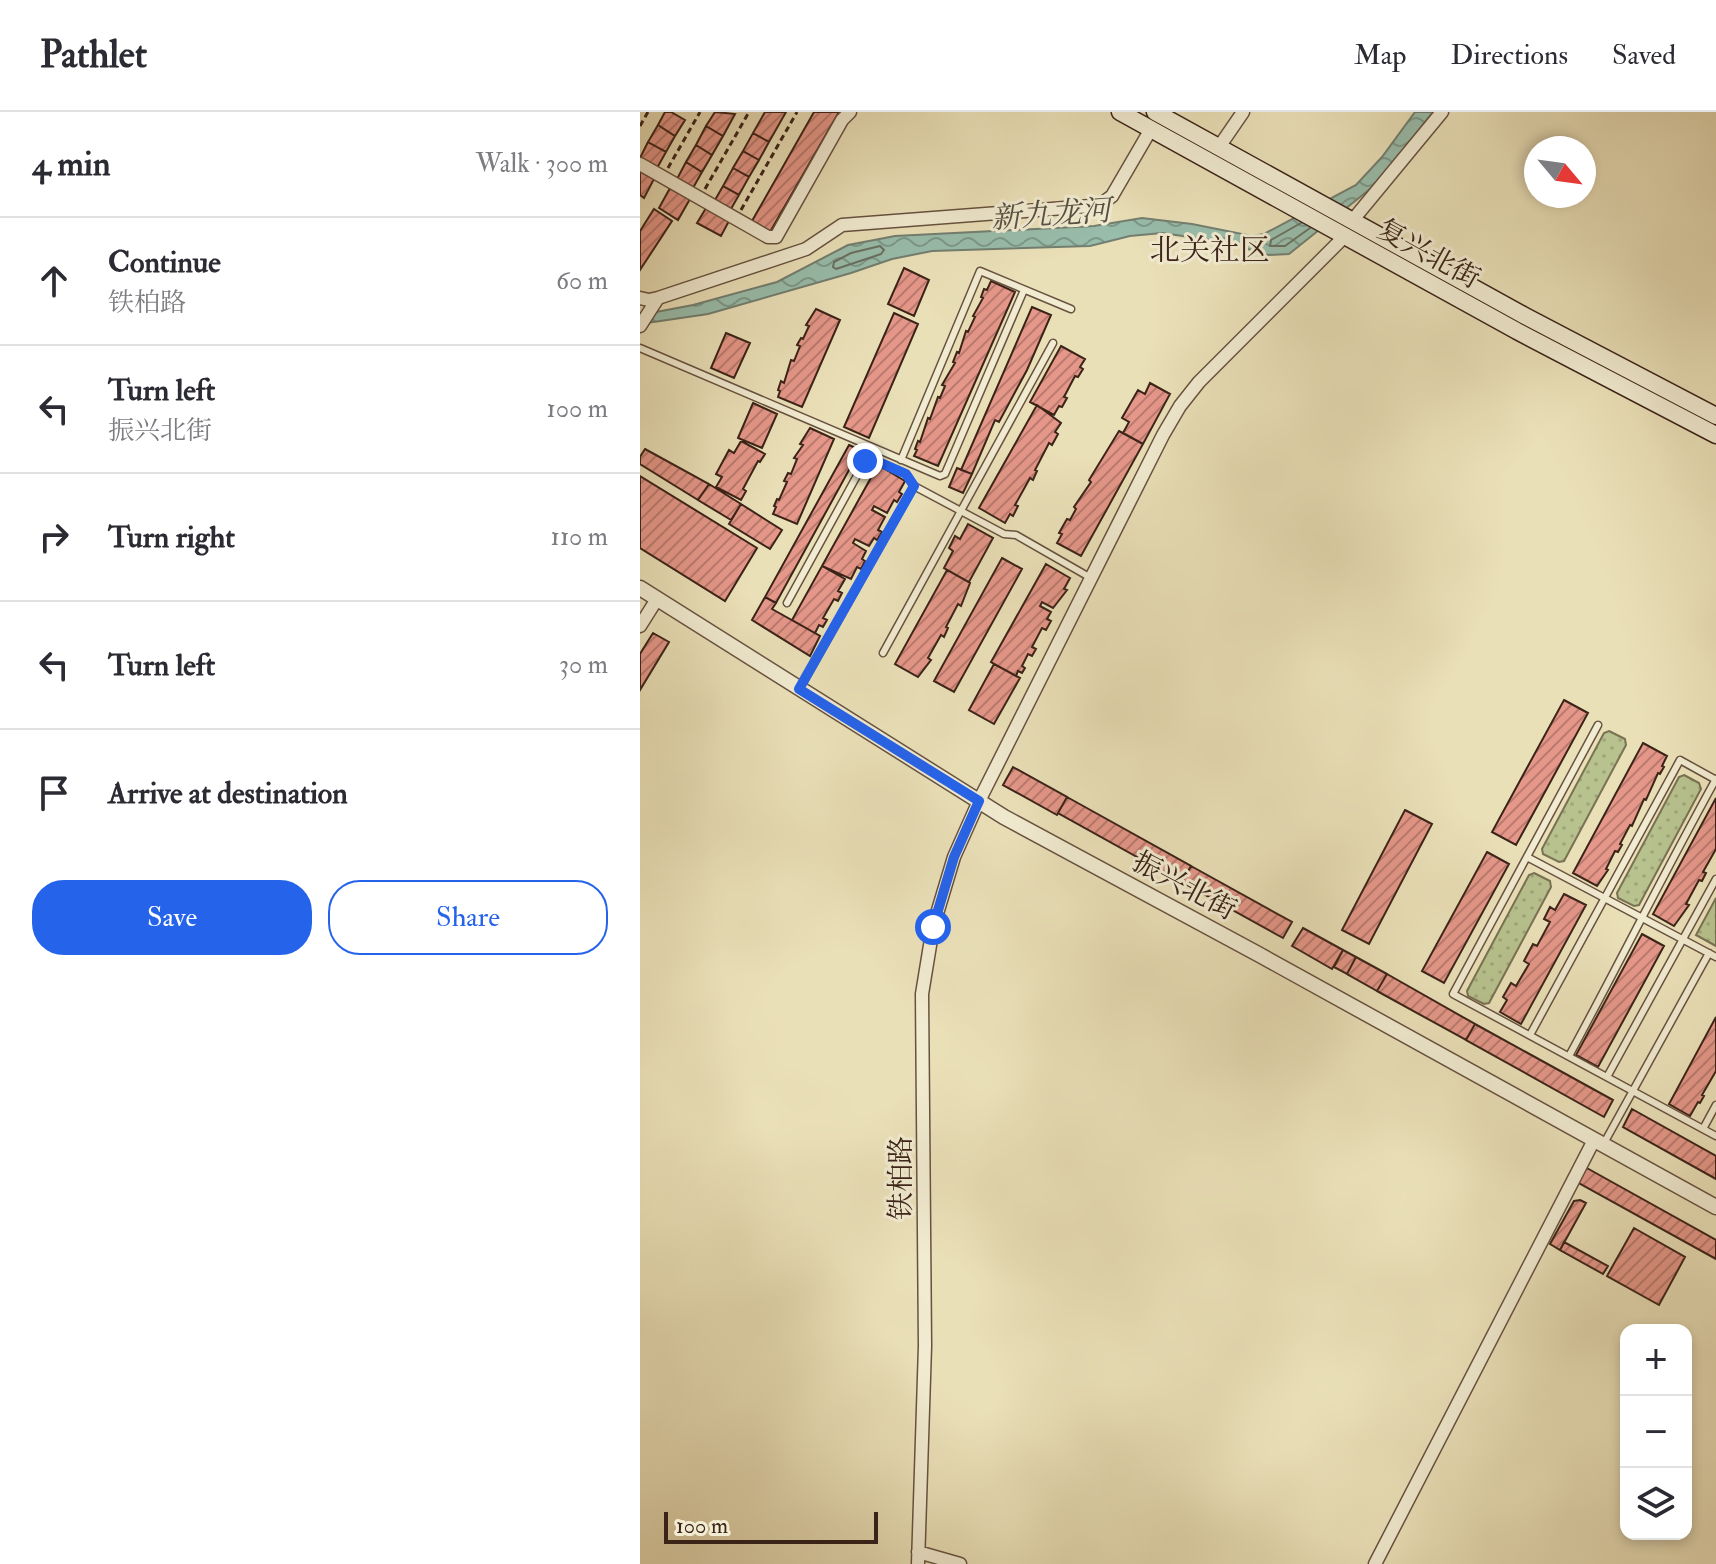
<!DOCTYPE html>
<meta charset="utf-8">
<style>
:root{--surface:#fff;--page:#f7f7f7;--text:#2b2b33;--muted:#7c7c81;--line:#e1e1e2;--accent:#2563eb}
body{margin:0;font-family:"IM FELL Double Pica","Noto Serif SC",serif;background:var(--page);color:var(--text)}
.controls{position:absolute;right:24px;bottom:24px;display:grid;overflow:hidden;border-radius:16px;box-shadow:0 4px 12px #0003}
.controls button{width:72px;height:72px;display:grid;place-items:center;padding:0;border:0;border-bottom:2px solid var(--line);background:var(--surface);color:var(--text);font:40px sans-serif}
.compass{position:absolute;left:884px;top:24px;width:72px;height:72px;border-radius:50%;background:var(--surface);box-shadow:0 4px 12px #0003;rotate:119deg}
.scale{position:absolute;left:24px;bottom:20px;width:214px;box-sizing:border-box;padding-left:8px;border:4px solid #3b2318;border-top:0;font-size:22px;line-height:28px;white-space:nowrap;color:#3b2318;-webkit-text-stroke:6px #f1ebd1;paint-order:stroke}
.stop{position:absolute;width:24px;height:24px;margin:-18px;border:6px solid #2563eb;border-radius:50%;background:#fff}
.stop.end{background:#2563eb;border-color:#fff;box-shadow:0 2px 8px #0008}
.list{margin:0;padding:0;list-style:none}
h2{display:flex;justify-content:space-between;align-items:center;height:104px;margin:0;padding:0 32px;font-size:34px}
h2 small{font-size:26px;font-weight:400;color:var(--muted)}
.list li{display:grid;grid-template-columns:52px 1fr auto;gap:24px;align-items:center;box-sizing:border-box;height:128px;padding:0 32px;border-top:2px solid var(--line)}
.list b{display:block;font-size:30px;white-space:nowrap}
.list p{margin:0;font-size:26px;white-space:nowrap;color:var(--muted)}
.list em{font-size:26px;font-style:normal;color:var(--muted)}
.actions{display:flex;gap:16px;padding:24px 32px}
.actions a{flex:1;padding:18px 0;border:2px solid var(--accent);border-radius:32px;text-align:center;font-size:28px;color:var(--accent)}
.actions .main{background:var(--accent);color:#fff}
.icon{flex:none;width:44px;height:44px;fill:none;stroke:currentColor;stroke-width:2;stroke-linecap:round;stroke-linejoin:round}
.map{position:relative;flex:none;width:1076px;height:1452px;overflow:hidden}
header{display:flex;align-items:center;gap:48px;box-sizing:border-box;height:112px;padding:0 40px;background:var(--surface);border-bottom:2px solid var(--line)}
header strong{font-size:38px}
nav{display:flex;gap:44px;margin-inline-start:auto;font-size:28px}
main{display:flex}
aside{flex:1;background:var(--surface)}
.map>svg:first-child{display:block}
.grass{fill:url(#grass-dots);stroke:#797253;stroke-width:2}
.water{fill:url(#water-waves);stroke:#737f70;stroke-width:2}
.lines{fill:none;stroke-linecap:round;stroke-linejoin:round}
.shore{stroke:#6a7062;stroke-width:2}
.building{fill:url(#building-hatch);stroke:#3b2318;stroke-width:2}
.service-casing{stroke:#675240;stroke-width:9}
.minor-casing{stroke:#675240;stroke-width:15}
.tertiary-casing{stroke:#675240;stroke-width:17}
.secondary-casing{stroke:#3b2318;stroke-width:19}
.path{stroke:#3b2318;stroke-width:3;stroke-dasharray:6 4;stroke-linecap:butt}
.service{stroke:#f1ebd1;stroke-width:6}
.minor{stroke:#f1ebd1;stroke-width:12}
.tertiary{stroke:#f1ebd1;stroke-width:14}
.secondary{stroke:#f1ebd1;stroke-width:16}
.route{stroke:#2563eb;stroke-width:10}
.labels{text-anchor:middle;stroke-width:6;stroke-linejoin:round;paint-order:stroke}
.street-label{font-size:28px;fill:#3b2318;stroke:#f1ebd1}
.water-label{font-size:30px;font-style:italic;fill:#575144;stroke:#f1ebd1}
.neighbourhood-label{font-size:30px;fill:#3b2318;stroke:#f1ebd1}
</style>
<header>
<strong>Pathlet</strong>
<nav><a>Map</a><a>Directions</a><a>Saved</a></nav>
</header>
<main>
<aside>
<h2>4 min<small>Walk · 300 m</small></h2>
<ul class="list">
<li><svg class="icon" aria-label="ahead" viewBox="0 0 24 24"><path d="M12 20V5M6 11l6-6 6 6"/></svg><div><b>Continue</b><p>铁柏路</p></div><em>60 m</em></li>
<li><svg class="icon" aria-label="left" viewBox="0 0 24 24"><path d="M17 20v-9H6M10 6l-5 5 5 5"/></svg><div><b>Turn left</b><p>振兴北街</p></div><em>100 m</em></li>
<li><svg class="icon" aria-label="right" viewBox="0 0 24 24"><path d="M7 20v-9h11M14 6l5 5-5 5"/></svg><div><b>Turn right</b></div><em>110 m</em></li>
<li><svg class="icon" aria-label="left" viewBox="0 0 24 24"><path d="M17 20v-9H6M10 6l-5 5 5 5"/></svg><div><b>Turn left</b></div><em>30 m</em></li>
<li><svg class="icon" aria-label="arrive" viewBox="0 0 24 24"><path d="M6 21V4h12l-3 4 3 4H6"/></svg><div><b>Arrive at destination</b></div></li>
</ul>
<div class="actions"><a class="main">Save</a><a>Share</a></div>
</aside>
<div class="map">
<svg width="1076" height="1452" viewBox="0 0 1076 1452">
<defs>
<pattern id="grass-dots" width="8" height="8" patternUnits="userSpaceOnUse" patternTransform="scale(2)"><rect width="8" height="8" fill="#b7c28e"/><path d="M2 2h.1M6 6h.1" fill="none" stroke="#9ea67a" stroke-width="1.8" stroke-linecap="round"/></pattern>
<pattern id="water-waves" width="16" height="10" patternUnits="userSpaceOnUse" patternTransform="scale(2)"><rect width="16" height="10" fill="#98bdab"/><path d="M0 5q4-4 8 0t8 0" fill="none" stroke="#7d998a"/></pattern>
<pattern id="building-hatch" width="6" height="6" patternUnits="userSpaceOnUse" patternTransform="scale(2)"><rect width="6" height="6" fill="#e59789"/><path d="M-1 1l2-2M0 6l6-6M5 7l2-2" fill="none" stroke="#bb7b6f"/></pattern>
</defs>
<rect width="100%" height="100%" fill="#eae0b8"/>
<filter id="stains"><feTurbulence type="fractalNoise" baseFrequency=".0025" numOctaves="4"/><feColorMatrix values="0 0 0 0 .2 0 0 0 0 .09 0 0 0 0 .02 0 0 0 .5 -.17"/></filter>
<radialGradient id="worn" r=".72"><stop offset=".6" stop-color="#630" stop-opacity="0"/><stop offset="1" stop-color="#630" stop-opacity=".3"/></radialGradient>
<path class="grass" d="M 969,619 L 985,627 L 986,633 L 924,749 L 919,750 L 903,742 L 902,737 L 964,621 Z
M 1044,663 L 1059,671 L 1061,677 L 999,793 L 994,794 L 978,786 L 977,781 L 1039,665 Z
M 894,761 L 910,769 L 911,775 L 849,891 L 844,892 L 828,884 L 827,879 L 889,763 Z
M 1076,786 L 1076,834 L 1056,823 Z"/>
<path class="water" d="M 775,0 L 793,0 L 735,73 L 649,142 L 628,143 L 584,130 L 522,121 L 490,124 L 450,134 L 292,139 L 252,147 L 211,161 L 68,202 L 0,212 L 0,203 L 53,193 L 137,170 L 208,133 L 255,124 L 454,114 L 502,106 L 552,112 L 612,124 L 624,122 L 716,73 L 742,45 Z"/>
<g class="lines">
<path class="shore" d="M 661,111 L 631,128 L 630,134 L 645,134 L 670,116
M 240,134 L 244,138 L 241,142 L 196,157 L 193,155 L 194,150 L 211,141 Z"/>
</g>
<path class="building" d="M 25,0 L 31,0 L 45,8 L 35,24 L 18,13 Z
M 75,0 L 95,2 L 83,24 L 66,14 Z
M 125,0 L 146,0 L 129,30 L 113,21 Z
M 174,0 L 199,0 L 130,120 L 112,109 Z
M 18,13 L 35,24 L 26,40 L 8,30 Z
M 66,14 L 83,24 L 72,43 L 56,33 Z
M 113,21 L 129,30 L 119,48 L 103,39 Z
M 8,30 L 26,40 L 17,56 L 0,46 Z
M 56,33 L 72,43 L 62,60 L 46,50 Z
M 103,39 L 119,48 L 109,65 L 93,56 Z
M 46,50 L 62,60 L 53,76 L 37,67 Z
M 93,56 L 109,65 L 99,83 L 83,74 Z
M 0,59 L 14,67 L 4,86 L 0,83 Z
M 83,74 L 99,83 L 91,97 L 75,88 Z
M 30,76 L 50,87 L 38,108 L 19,96 Z
M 66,96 L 89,109 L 81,124 L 57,111 Z
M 14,97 L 32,109 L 0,158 L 0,119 Z
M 264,156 L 289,168 L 274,204 L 248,192 Z
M 351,169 L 375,180 L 298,354 L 274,344 L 277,338 L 275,337 L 278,329 L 280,330 L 288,306 L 290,307 L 298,285 L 300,286 L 305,274 L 302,273 L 315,251 L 313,250 L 317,240 L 319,241 L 326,219 L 328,220 L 335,205 L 333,204 L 343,186 L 341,185 L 344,177 L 347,178 Z
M 392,195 L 411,203 L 387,258 L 359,310 L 355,308 L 332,362 L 321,358 Z
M 176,197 L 200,208 L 162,295 L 138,285 L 140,279 L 138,278 L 141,269 L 144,271 L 151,248 L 154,249 L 160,234 L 157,233 L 161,226 L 163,227 L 169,214 L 166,213 Z
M 254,201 L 278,212 L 229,326 L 204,315 Z
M 86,221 L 110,231 L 94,266 L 71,256 Z
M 421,234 L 445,247 L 440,255 L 443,257 L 438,265 L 435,264 L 424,285 L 427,286 L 422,295 L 419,294 L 414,303 L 390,290 Z
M 510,271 L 530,282 L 503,332 L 483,321 L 489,310 L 482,306 L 498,278 L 505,282 Z
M 113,291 L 137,302 L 122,336 L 98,326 Z
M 397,293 L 421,311 L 415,320 L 418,322 L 412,333 L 409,331 L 395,358 L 397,359 L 393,368 L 390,366 L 375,393 L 378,394 L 373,404 L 370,402 L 365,411 L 339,396 Z
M 170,316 L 194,327 L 157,412 L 133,402 L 136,395 L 134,394 L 137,387 L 139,388 L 147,370 L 144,369 L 148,361 L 151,362 L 157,347 L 154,346 L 163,333 L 160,332 Z
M 479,319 L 503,332 L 441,444 L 417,431 L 422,422 L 419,421 L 427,407 L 430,408 L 436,397 L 434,395 L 451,370 L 449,368 Z
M 101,329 L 125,342 L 120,350 L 118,349 L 103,377 L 106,379 L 101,388 L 76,375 L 82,365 L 76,362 L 89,338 L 94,341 Z
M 209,333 L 220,338 L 136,491 L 125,485 Z
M 5,337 L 69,372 L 58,388 L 0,352 L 0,345 Z
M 238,353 L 265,369 L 259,380 L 262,382 L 257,390 L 254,388 L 247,401 L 234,394 L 232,398 L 245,405 L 238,418 L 242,420 L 237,428 L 234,426 L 229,434 L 215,427 L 213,431 L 226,439 L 222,447 L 225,449 L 221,457 L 217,455 L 211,467 L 182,454 Z
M 317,356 L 332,362 L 323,381 L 309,375 Z
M 0,364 L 117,436 L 85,489 L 0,436 Z
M 69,372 L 101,392 L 91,408 L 58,388 Z
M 101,392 L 142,418 L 130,437 L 89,412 Z
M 328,412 L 353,426 L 329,470 L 304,456 L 313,439 L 309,436 L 315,424 L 320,427 Z
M 362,446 L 382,457 L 314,580 L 294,569 Z
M 406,452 L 430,466 L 424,477 L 427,478 L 413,496 L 402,490 L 400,494 L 411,500 L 407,507 L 411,509 L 406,518 L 402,516 L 392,535 L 396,537 L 392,544 L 388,542 L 382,554 L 385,556 L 382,561 L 378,559 L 376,564 L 351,550 Z
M 182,454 L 205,467 L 198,479 L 202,481 L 198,489 L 194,487 L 183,506 L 187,508 L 183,515 L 179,513 L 175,521 L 152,508 Z
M 307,458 L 330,471 L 321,494 L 318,492 L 306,515 L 308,516 L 304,525 L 301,523 L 288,546 L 291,548 L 278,565 L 255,552 Z
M 125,485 L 136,491 L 132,497 L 180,524 L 170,544 L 112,508 Z
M 13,521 L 29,530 L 0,578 L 0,542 Z
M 354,552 L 380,566 L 354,612 L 329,598 Z
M 924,588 L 948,601 L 876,733 L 852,720 Z
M 1003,631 L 1027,644 L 1022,654 L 1024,655 L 1020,662 L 1018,661 L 1006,688 L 1004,687 L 992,714 L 990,713 L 980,732 L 982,733 L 978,740 L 975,739 L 966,757 L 968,758 L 957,774 L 933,761 Z
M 373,655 L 427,685 L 417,703 L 363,673 Z
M 427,685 L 551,754 L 542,770 L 418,701 Z
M 1076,686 L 1076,737 L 1063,760 L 1066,761 L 1062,769 L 1059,768 L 1046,792 L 1049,793 L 1034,814 L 1013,802 Z
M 765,698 L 792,712 L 729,832 L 702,818 Z
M 847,740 L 869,752 L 804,871 L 782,859 Z
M 551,754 L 652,810 L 643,826 L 542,770 Z
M 924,782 L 946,793 L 881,912 L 860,900 L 867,888 L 863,885 L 871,871 L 876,874 L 889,852 L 884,849 L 893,832 L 897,834 L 910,810 L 904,807 L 910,795 L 915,798 Z
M 663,816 L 703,838 L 692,857 L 652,834 Z
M 1002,822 L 1024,834 L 958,955 L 936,943 Z
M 703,838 L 716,845 L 707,862 L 694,855 Z
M 716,845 L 747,862 L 737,879 L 707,862 Z
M 747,862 L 835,912 L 826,928 L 737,879 Z
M 1076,905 L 1076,959 L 1062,983 L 1064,984 L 1060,991 L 1058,990 L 1050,1004 L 1029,992 Z
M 835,912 L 973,988 L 964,1005 L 826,928 Z
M 992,997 L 1076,1044 L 1076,1067 L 983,1015 Z
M 945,1055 L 1076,1128 L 1076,1147 L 937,1070 Z
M 940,1088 L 946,1091 L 920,1138 L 910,1132 L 934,1089 Z
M 994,1116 L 1045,1145 L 1019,1193 L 967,1164 Z
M 924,1130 L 968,1154 L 963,1162 L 920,1138 Z"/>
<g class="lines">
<defs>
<path id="service" d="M 0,236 L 300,364 L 305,362 L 384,178
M 261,348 L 340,159 L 431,197
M 147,491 L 225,349 L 232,347 L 266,362 L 274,374
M 243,541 L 413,231
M 160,576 L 274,374 L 364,422 L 376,423 L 451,466
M 958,613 L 813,882 L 1076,1024
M 887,745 L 1076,845
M 890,923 L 1040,648 L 1076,668
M 929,944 C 979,852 1025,759 1076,667
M 967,965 L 1076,767
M 1063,1017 L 1076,993
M 963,1033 L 1069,841"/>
<path id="minor" d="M 579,35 L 603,0
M 0,52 L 128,125 L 136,125 L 202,8 L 210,0
M 712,109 L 802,0
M 0,186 L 9,188 L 18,186 L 166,137 L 202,113 L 450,94 L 464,90 L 472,84 L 511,17
M 0,214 L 18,186
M 0,514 L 17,487
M 278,1440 L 320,1452
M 278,1452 L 285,1234 L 282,882 L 293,815 L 314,745 L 339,689 L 523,323 L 540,294 L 559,270 L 705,124
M 735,1452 L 954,1028"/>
<path id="tertiary" d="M 0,476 L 364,705 L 618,842 L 1076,1095"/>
<path id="secondary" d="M 480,0 L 877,219 L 1076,323
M 515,0 L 885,204 L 1076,304"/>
</defs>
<use href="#service" class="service-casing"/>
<use href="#minor" class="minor-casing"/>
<use href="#tertiary" class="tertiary-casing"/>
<use href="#secondary" class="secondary-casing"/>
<path class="path" d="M 0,14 L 8,0
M 28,56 L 60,0
M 65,77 L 109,0
M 101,98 L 157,0"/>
<use href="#service" class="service"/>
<use href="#minor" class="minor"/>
<use href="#tertiary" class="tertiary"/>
<use href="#secondary" class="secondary"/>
</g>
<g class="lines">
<path class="route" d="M 225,349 L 232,347 L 266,362 L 274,374 L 159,577 L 339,689 L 314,745 L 293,815"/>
</g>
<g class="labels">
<g class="street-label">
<text transform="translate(789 141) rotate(29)" y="10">复兴北街</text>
<text transform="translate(545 773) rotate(28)" y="10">振兴北街</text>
<text transform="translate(260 1066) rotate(-90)" y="10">铁柏路</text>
</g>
<g class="water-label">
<text transform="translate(411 102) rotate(-4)" y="10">新九龙河</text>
</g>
<g class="neighbourhood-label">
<text x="570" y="148">北关社区</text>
</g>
</g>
<rect width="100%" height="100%" filter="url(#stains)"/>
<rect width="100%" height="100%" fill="url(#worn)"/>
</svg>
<div class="controls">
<button>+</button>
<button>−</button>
<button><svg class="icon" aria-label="layers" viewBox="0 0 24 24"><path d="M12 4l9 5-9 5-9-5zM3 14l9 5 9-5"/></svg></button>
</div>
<svg class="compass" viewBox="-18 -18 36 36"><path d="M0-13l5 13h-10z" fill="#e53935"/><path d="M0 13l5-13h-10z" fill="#7c7c81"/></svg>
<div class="scale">100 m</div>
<div class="stop" style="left:293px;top:815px"></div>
<div class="stop end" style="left:225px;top:349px"></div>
</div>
</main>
